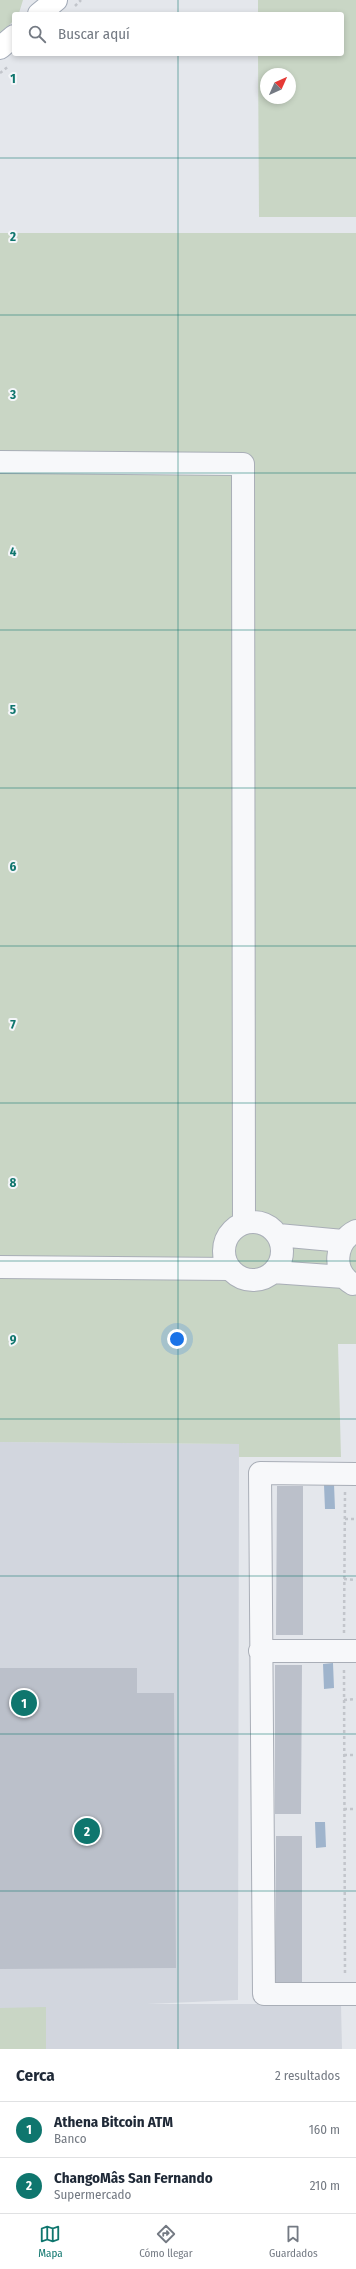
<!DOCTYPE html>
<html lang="es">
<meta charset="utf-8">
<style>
:root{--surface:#fff;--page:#f2f2f3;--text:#1f2937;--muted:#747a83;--line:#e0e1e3;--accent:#0f766e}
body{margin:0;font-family:"Fira Sans Condensed",sans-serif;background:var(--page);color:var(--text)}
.compass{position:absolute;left:260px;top:68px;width:36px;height:36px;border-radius:50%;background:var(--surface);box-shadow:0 2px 6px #0003;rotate:45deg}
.you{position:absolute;left:177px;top:1339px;width:14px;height:14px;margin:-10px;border:3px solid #fff;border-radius:50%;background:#1a73e8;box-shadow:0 0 0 6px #1a73e833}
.badge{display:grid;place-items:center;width:26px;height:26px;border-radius:50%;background:var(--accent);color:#fff;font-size:13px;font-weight:700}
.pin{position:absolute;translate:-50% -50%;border:2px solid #fff;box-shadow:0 1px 4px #0006}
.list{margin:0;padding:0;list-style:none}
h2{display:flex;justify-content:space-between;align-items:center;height:52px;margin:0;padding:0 16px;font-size:17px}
h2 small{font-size:13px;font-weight:400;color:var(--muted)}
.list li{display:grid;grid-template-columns:26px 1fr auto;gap:12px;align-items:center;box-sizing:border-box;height:56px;padding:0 16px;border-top:1px solid var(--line)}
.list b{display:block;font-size:15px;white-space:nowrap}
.list p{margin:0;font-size:13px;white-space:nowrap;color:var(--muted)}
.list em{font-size:13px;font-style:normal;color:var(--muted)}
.icon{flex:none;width:22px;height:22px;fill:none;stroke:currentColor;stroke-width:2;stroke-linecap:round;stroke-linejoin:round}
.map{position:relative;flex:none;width:356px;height:2049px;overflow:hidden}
.search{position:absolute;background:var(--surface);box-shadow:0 2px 6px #0003;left:12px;right:12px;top:12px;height:44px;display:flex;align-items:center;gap:10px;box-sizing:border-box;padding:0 14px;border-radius:4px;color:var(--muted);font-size:15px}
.sheet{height:164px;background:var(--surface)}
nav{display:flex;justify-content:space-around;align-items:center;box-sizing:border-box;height:56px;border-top:1px solid var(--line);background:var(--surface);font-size:11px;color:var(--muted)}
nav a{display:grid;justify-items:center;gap:2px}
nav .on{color:var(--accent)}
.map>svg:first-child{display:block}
.built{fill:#d2d6de}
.green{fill:#c9d6c5;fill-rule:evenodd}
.water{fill:#9fb4cc}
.building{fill:#bbc0ca}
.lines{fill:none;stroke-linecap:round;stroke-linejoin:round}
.minor-casing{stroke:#a9aeb7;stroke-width:24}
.major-casing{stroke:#a3abb8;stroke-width:24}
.path{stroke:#c2c5cb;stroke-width:2.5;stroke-dasharray:3 3;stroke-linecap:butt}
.minor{stroke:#f7f8fa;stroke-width:22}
.major{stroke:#fff;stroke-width:22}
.grid{fill:none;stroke:#0f766e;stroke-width:1;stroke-opacity:0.55}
.grid-label{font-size:13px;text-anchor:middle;font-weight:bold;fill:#0f766e;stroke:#f4f6f9;stroke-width:4;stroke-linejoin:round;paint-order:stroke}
</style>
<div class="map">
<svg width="356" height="2049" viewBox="0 0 356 2049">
<rect width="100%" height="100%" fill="#e4e7ec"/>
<path class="built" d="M 0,1442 L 239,1444 L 238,2000 L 147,2004 L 341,2004 L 342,2049 L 0,2049 Z"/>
<path class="green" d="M 0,0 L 23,0 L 19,13 L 14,14 L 14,20 L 0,35 Z
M 258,0 L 356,0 L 356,217 L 259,217 L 258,54 L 342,54 L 342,14 L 258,14 ZM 266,74 L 290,74 L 290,98 L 266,98 Z
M 0,233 L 356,233 L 356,1344 L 338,1344 L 341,1457 L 239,1457 L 239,1444 L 0,1442 Z
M 46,2007 L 46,2049 L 0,2049 L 0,2008 Z"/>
<path class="water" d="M 334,1484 L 335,1509 L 325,1509 L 324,1485 Z
M 333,1663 L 334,1688 L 324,1689 L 323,1664 Z
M 315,1822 L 325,1822 L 326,1847 L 316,1848 Z"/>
<path class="building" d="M 277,1486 L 303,1486 L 303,1635 L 276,1635 Z
M 275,1665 L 302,1665 L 301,1814 L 275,1814 Z
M 0,1668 L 137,1668 L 137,1693 L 174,1693 L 176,1968 L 0,1969 Z
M 276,1836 L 302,1836 L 302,1985 L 275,1985 Z"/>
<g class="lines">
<defs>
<path id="minor" d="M 0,462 L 243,464 L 244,1223
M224 1251a29 29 0 1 1 58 0a29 29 0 1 1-58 0Z
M 278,1235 L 343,1241
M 0,1267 L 229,1269
M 273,1272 L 344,1277
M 353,1284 C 331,1272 335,1241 356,1231
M 356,1474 L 260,1473 L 264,1994 L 356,1994
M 260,1651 L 356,1651"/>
<path id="major" d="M 39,14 L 56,0
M 0,48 L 14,36"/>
</defs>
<use href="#minor" class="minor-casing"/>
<use href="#major" class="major-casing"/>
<path class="path" d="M 75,6 L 81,0
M 0,73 L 9,66
M 345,1519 L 356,1519
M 344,1579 L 356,1580
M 344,1633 L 345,1492
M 344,1670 L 345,1975
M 344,1700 L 356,1699
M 344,1755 L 356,1755
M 344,1809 L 356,1809"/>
<use href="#minor" class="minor"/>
<use href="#major" class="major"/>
</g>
<path class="grid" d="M 178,0 L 178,14M 178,54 L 178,2049M 0,158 L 356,158M 0,315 L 356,315M 0,473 L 356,473M 0,630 L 356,630M 0,788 L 356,788M 0,946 L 356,946M 0,1103 L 356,1103M 0,1261 L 356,1261M 0,1419 L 356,1419M 0,1576 L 356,1576M 0,1734 L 356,1734M 0,1891 L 356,1891"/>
<g class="grid-label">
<text x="13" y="83">1</text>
<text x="13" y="241">2</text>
<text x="13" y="399">3</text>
<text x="13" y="556">4</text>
<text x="13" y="714">5</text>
<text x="13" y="871">6</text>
<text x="13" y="1029">7</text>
<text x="13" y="1187">8</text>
<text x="13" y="1344">9</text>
</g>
</svg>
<svg class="compass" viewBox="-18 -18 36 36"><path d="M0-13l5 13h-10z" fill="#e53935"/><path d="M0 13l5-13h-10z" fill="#747a83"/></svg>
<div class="you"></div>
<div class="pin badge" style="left:24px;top:1703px">1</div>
<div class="pin badge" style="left:87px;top:1831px">2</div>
<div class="search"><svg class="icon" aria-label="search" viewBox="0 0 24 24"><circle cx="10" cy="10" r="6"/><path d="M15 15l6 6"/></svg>Buscar aquí</div>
</div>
<section class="sheet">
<h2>Cerca<small>2 resultados</small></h2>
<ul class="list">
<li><span class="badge">1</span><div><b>Athena Bitcoin ATM</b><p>Banco</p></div><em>160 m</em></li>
<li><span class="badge">2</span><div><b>ChangoMâs San Fernando</b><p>Supermercado</p></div><em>210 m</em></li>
</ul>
</section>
<nav>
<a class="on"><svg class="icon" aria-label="map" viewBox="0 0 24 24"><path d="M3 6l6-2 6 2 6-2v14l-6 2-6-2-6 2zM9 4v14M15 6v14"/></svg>Mapa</a>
<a><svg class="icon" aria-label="directions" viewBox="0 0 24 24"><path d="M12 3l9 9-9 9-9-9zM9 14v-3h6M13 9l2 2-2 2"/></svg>Cómo llegar</a>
<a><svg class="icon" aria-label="saved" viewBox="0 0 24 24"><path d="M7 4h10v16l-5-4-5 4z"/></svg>Guardados</a>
</nav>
